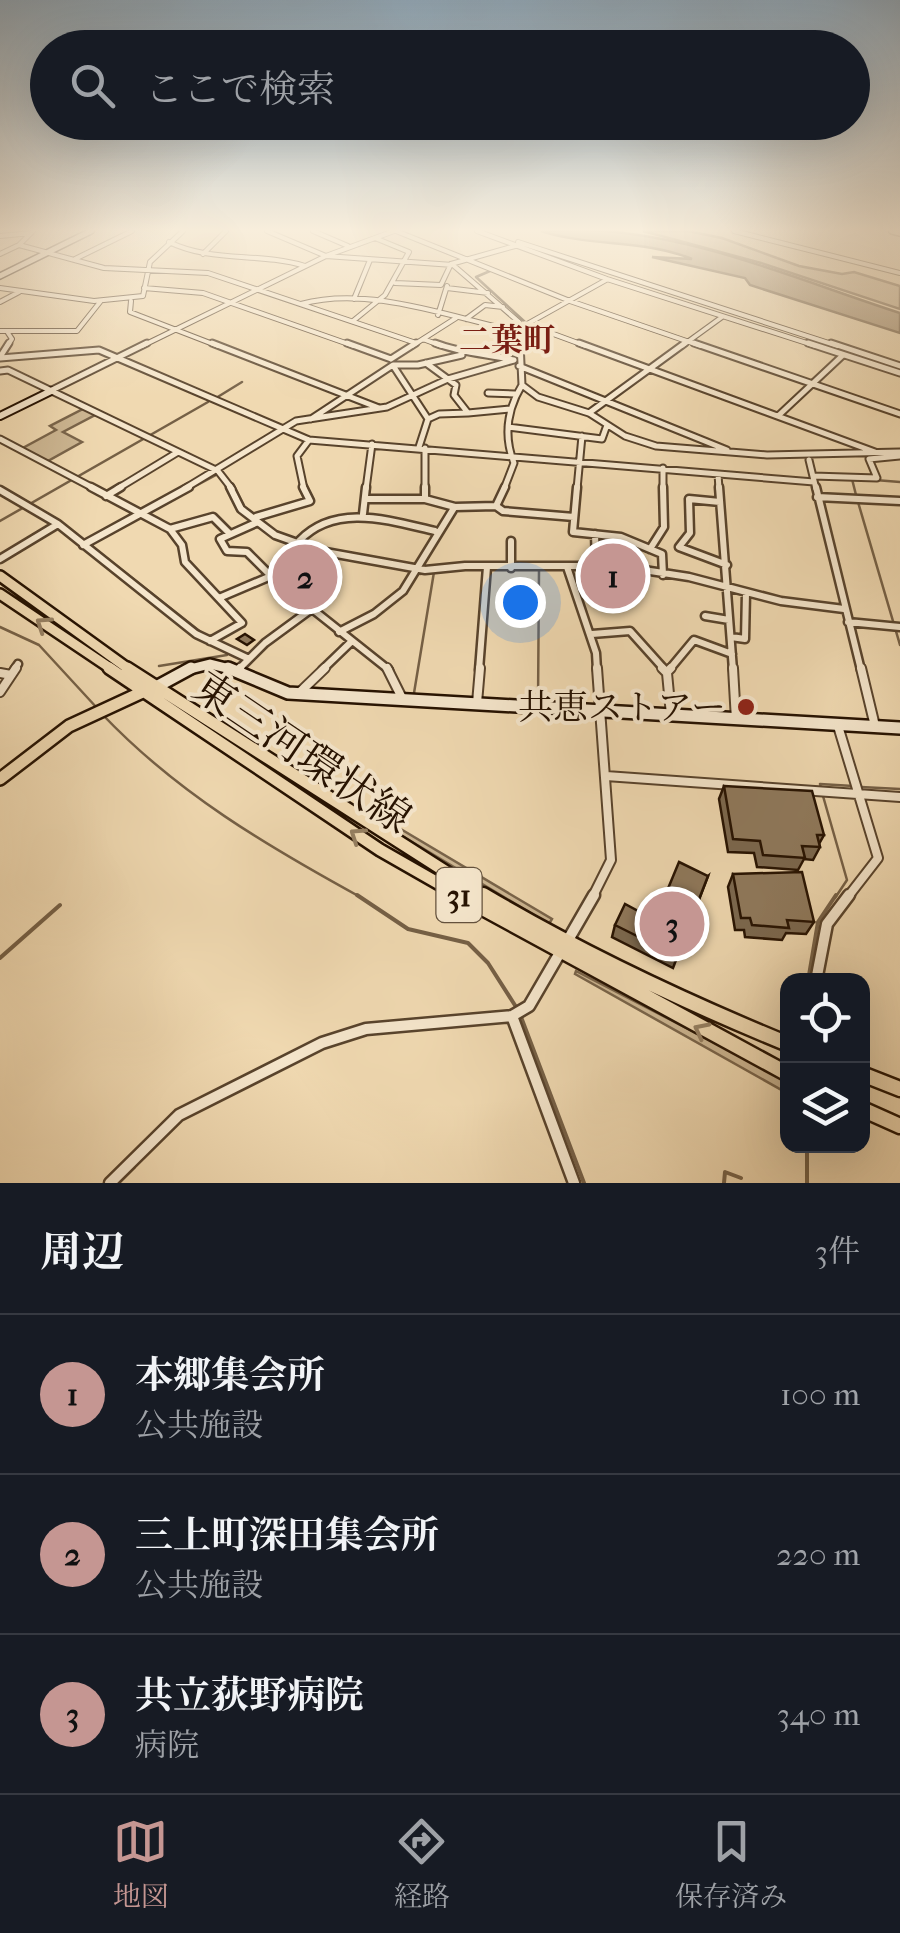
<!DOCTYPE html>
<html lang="ja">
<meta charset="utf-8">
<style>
:root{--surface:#171b24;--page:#242831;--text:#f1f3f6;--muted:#9ea1a6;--line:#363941;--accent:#c59692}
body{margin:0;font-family:"IM FELL French Canon","Noto Serif JP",serif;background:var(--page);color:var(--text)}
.controls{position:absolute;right:30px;bottom:30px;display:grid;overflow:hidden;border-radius:20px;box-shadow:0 10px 40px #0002}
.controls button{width:90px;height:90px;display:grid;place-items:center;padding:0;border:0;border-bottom:2px solid var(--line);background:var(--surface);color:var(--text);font:50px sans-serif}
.you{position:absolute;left:520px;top:602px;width:35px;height:35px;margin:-25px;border:8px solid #fff;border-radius:50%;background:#1a73e8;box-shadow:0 0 0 15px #1a73e833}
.badge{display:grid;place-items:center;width:65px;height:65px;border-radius:50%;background:var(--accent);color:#111;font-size:32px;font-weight:700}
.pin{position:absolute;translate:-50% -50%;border:5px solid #fff;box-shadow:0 2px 10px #0006}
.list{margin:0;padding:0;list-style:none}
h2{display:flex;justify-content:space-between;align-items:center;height:130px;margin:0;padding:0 40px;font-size:42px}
h2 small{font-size:32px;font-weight:400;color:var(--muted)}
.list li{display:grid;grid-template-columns:65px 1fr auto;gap:30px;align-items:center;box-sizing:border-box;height:160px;padding:0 40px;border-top:2px solid var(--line)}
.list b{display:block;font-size:38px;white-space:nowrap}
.list p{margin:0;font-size:32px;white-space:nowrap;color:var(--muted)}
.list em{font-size:32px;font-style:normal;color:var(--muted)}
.icon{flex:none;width:55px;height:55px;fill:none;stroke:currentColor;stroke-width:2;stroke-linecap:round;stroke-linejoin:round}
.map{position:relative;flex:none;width:900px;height:1183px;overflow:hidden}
.search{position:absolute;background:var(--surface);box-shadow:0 10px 40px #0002;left:30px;right:30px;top:30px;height:110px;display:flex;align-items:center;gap:25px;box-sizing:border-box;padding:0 35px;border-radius:55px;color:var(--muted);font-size:38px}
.sheet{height:610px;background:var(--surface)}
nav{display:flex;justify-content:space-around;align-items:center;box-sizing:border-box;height:140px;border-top:2px solid var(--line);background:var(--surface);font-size:28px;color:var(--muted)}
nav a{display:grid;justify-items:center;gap:5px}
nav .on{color:var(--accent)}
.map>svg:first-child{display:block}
</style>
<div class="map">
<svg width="900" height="1183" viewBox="0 0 900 1183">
<rect width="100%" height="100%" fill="#f0d9b1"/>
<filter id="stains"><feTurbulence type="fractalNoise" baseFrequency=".002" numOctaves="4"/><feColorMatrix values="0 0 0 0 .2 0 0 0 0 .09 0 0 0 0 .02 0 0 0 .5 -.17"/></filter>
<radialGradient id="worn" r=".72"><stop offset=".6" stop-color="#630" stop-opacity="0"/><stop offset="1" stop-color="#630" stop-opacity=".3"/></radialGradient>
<path fill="#cdb793" stroke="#79644a" stroke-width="2.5" d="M643 231H688L722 238 799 266 842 274 854 272 900 286V309L761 263Z
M85 408 97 414 63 432 82 442 46 462 21 449 56 430 50 426Z
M367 809 552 919 549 924 364 813Z
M576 971 787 1080V1093L575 974Z"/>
<path fill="#ab9575" stroke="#756046" stroke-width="2.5" d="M541 231C561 231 582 229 603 231 704 238 804 282 900 313V333L750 285 745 278 652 257 692 259C644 239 590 247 541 231Z"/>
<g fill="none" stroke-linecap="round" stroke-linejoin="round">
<path stroke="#756046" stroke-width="2.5" d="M490 271 476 277 525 322
M216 398 242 382
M852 479 856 495
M875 480 900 482
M190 489 216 475
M858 502 900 645
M0 521 208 402
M111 533 90 545 202 633
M0 627 39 645 97 708
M159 666 227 655
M414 693 434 572 420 574
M538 704 539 570
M102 714C177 793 267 846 362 898
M861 787 900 789
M821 788 820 784 853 786
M823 796 847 880 835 898"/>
<path stroke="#756046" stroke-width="4" d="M357 895 408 929 468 943 488 963 518 1010
M0 958 60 905
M808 981 818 922 836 895
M521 1017 584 1183
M807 1146V1183
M118 1183 134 1167
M724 1183 725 1172 741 1178"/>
<g stroke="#58432c" stroke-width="6">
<path id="street-far4" d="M267 231 326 256 453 265 519 322 520 346
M313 231 348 246
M396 231 570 301 701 346
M477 231 607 279 816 346
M734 231 900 273
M0 236 31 233
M169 242C212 263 259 252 305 266
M518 242 838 346
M19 245 104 268 208 273 416 343
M0 254 19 245 33 231
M203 254 226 231
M75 259 132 231
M395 283 441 285 451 264 515 246
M0 288 94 301 143 296 150 262 183 231
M144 288 203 293 354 346
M447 288 488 293
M354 299 370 260
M131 301 130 312 218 346
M0 302 19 292
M301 304C370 285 452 318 520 332
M438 315 447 286
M466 319 485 305 503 307
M353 321 385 295 409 252 375 238
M529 325 586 346
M520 328 606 280
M0 331H77L100 302
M423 339 442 346
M7 346 12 339 8 333
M142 346 326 256 394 231
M412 346 456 318
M682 346 722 317"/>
</g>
<g stroke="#58432c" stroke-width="9">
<path id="street-far3" d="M212 343 379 408
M347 343 391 359
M520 343 522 385 538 397 589 413 625 436 656 446 767 455 900 452
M579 343 875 452
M694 343 900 414
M808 343 900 373
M831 343 900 366
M0 357 9 343
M0 358 99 350 309 440 814 482
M391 359 416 343
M426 363 456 385 454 395 468 413 510 409
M519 366 727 450
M394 367 428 419 419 447
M0 371 8 370 218 471 232 489
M52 390 147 343
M488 393 515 394
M589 413 685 343
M778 416 842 356
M311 419 393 365H418L462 355
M428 419 439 414 468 413
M508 427 602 439 607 425
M0 439 95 489
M425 448V489
M809 460 816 489
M663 468V489
M718 474 719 489
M813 476 877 478 869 459 900 456
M117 489 178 452
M184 489 296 421 387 407 448 379 514 360C486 354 461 353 435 343
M304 489 297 456 309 440
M366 489 372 444
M504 489 514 463C503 435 507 410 522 385
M577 489 582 436"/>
</g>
<g stroke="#58432c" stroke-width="11">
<path id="street-far2" d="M91 487 170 529 182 545 185 562 242 623 210 641
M230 487 241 509 275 535 320 551 425 570 465 566H618L689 577 781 601 844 609
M425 487V499
M577 487 573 532 621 537 662 554 663 575
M719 487 733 670
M816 487 861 670
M0 490 58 524
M106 496 121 487
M817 497 900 501
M365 499H425L455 507 496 506 505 487
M720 502 689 499 690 533 679 547 727 565
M496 506 503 511 574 517
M363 514 366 487
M256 517 310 501 303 487
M258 522 220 539 227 551 247 552 269 574
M170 529 213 517 229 533
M595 534 596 564
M511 541V568
M83 545 189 487
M650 549 664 527 663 487
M0 559 58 524 196 634 249 659
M290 562 301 600 389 670
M567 567 596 653 597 670
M278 573C291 562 290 551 299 541 336 502 391 521 435 531
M219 598 278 573 297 596
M705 616 729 620
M848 622 900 627
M339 632 374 614 403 591 454 508
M592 634 630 631 665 670
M731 637 745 639 746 593
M14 670 18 664
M238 670 265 643 310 610
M322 670 352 641
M479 670 487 567
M669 670 694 640 732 654"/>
</g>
<g stroke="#58432c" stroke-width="12">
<path id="street-far1" d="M387 668 402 698
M662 668 667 673 671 715
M733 668 736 720
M861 668 875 726
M236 672 240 668
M667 672 671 668
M0 673 11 675
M0 692 16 668
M299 693 325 668
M477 703 480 668
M838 726 878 858 847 898
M606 776 900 797
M592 898 611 860 597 668"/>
</g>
<g stroke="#58432c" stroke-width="15">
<path id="street" d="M568 940 594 895
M816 981 827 924 849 895
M512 1016 574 1183
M110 1183 179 1115 322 1043 366 1029 512 1016 529 1006 561 951"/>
</g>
<g stroke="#251100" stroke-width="8">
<path id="secondary-far3" d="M0 276 91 231"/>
</g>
<g stroke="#251100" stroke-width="10">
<path id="secondary-far2" d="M0 416 51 391"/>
</g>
<g stroke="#251100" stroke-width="14">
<path id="secondary-far1" d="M186 670 210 664 234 670"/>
</g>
<g stroke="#251100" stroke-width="16">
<path id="secondary" d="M228 668 288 693 900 728
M156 687 191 668"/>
</g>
<g stroke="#251100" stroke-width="8">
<path id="primary-far3" d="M892 231 900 233"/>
</g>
<g stroke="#251100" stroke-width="14">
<path id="primary-far2" d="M0 576 130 670
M0 594 113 670"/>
</g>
<g stroke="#251100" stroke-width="16">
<path id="primary-far1" d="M109 668 380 850 464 898
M127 668 487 898
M0 779 69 726 149 689"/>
</g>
<g stroke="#251100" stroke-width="19">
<path id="primary" d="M459 895 788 1074
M483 895C581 953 683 1001 788 1044
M862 1074 900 1089
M862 1109 900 1126"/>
</g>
<use href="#street-far4" stroke="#f5e6cc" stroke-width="4"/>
<use href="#street-far3" stroke="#f5e6cc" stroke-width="5"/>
<use href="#street-far2" stroke="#f5e6cc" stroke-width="6"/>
<use href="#street-far1" stroke="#f5e6cc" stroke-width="8"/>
<use href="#street" stroke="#f5e6cc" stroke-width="10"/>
<use href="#secondary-far3" stroke="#f5e6cc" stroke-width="5"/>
<use href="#secondary-far2" stroke="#f5e6cc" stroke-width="6"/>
<use href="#secondary-far1" stroke="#f5e6cc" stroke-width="9"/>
<use href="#secondary" stroke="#f5e6cc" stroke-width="11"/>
<use href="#primary-far3" stroke="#f0d9b1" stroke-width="5"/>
<use href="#primary-far2" stroke="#f0d9b1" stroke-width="9"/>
<use href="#primary-far1" stroke="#f0d9b1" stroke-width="11"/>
<use href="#primary" stroke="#f0d9b1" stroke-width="14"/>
</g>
<path fill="#7b684f" stroke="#251100" stroke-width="2.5" d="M609 568 636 577 635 582 608 581Z
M724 786 824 835 819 844 820 847 813 860 804 859 798 870 757 867 754 853 728 852 719 799Z
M733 874 814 922 806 934 786 933 782 940 745 937 744 930H735L728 887Z
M708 876 673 968 612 937 615 925 655 920Z"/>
<path fill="#8f795c" stroke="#251100" stroke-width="2.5" d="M609 568 635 570 636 577 609 575Z
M245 634 254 640 247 645 237 639Z
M724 786 812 791 824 835H817L820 847 802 846 805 858 763 855 760 841 733 839Z
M679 862 708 876 677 956 615 925 625 904 655 920Z
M802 872 814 922 787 920 789 928 752 925 750 918H741L733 874Z"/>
<defs><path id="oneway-chevron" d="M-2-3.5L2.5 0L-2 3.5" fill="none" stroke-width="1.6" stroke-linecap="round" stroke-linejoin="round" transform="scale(2.5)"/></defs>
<g stroke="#957f61">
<use href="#oneway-chevron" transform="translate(43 624) rotate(-146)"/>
<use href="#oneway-chevron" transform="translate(357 835) rotate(-146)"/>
<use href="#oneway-chevron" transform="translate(701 1030) rotate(-153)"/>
</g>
<linearGradient id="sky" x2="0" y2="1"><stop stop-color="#8fa8ba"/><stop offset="0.58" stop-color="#f8eedc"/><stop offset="1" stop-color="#f8eedc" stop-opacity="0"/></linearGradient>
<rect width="900" height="396" fill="url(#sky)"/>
<circle fill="#8f2418" stroke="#f5e6cc" stroke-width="4" cx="746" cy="707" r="10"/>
<g text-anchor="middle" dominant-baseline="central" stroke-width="8" stroke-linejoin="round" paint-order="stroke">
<g font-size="32" font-weight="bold" fill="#7a1f14" stroke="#f5e6cc">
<text x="507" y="340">二葉町</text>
</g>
<rect fill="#f5e6cc" stroke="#63513d" stroke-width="2.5" x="436.5" y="868" width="45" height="54" rx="8"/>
<g font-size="32" font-weight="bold" fill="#251100">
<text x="459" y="895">31</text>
</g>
<g font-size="35" fill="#251100" stroke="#f5e6cc" text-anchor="end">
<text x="726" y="707">共恵ストアー</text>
</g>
<g font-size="42" fill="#251100" stroke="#f5e6cc">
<text transform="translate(302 753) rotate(34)">東三河環状線</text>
</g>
</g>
<rect width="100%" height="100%" filter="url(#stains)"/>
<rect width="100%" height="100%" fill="url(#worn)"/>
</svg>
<div class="controls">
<button><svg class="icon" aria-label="locate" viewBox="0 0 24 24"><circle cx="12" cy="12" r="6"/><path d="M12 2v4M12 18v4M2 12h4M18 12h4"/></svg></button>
<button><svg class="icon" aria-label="layers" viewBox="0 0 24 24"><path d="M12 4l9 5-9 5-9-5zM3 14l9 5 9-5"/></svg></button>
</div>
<div class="you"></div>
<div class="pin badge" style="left:613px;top:576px">1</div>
<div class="pin badge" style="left:305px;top:577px">2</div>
<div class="pin badge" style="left:672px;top:924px">3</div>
<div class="search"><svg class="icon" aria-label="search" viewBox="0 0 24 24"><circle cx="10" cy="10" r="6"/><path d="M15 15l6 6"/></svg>ここで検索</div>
</div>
<section class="sheet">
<h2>周辺<small>3件</small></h2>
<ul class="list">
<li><span class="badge">1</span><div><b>本郷集会所</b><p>公共施設</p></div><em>100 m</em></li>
<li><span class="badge">2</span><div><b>三上町深田集会所</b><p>公共施設</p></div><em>220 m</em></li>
<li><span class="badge">3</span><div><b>共立荻野病院</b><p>病院</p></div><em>340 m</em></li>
</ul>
</section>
<nav>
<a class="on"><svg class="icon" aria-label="map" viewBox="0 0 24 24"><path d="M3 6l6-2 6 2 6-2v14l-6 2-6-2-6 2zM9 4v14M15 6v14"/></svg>地図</a>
<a><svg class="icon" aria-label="directions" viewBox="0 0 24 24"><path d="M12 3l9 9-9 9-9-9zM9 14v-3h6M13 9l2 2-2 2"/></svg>経路</a>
<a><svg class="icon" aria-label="saved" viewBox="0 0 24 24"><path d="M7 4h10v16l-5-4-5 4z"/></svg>保存済み</a>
</nav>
